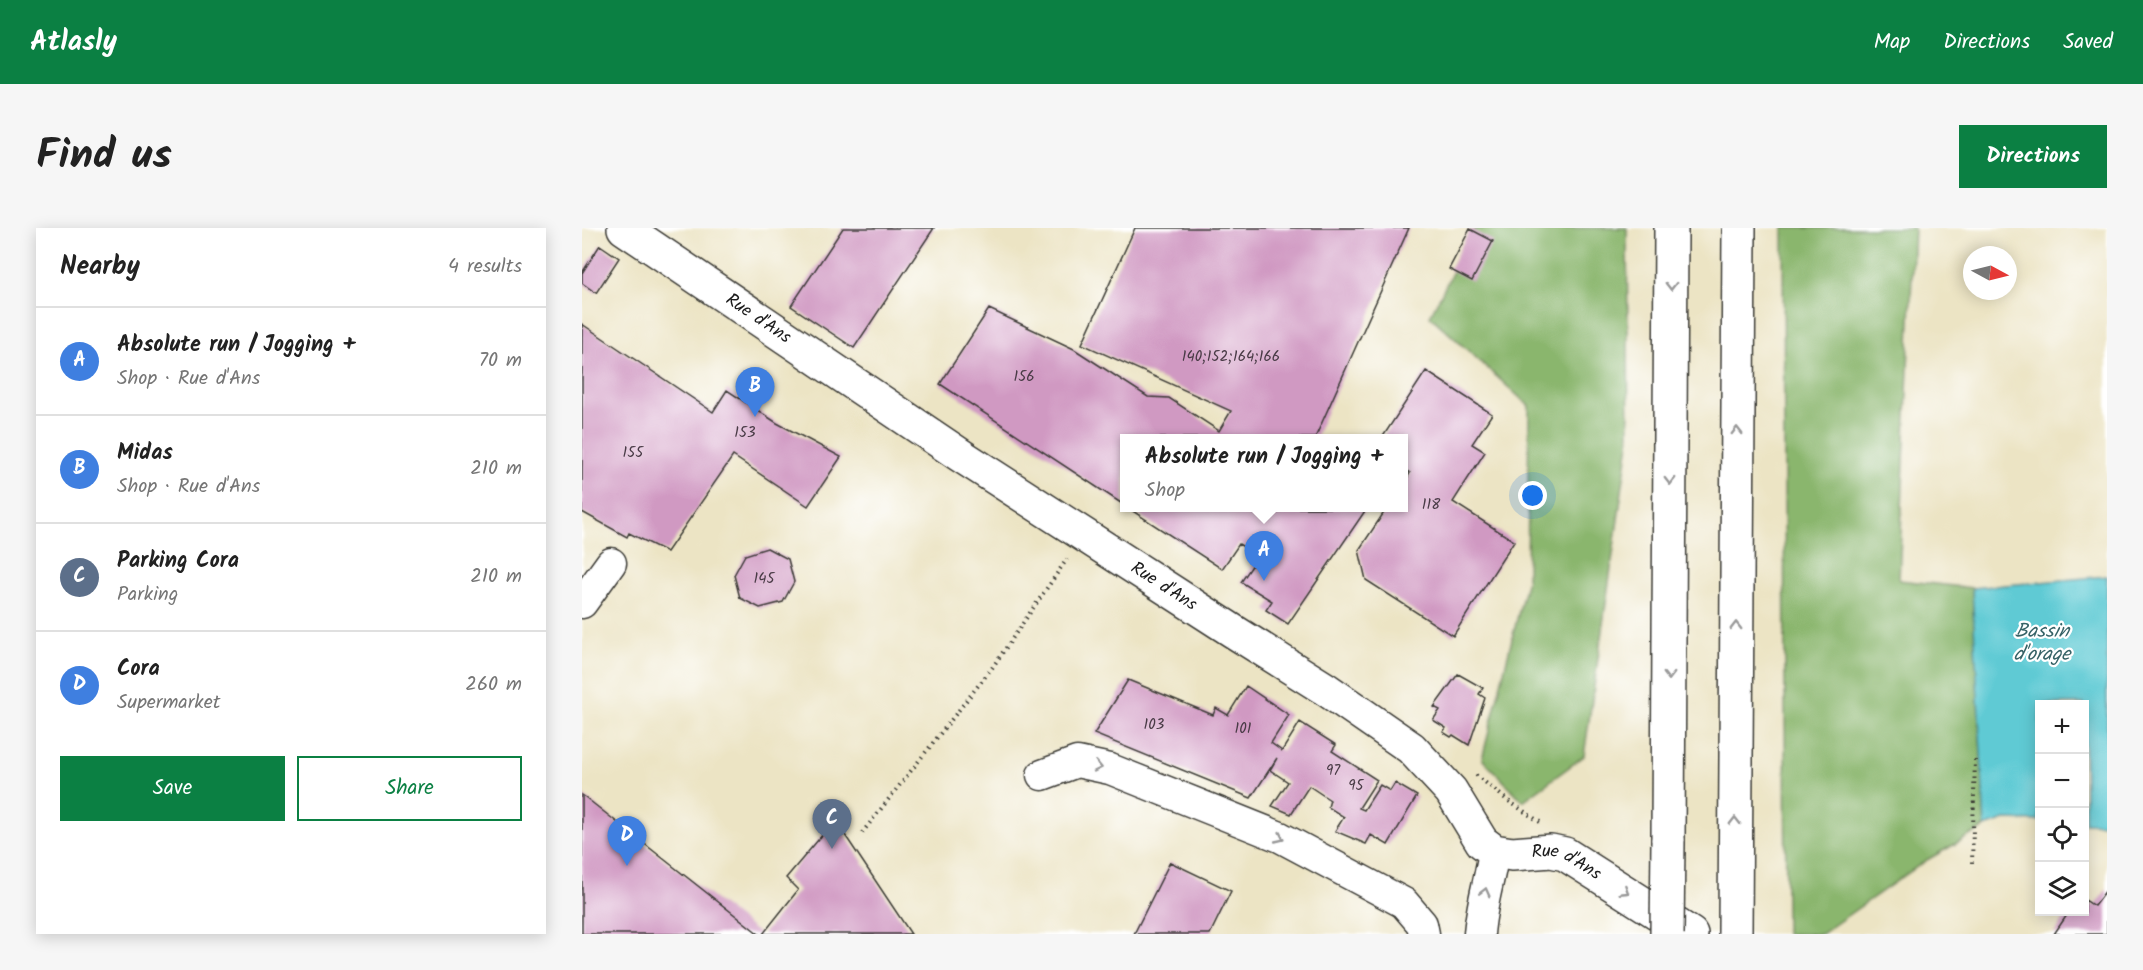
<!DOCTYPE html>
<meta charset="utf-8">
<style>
:root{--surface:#fff;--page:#f6f6f6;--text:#222;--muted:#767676;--line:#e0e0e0;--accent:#0b8043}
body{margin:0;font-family:Kalam,sans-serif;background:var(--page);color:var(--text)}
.controls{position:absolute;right:18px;bottom:18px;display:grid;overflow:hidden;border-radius:0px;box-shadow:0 3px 15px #0003}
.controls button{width:54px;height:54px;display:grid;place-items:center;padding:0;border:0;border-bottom:2px solid var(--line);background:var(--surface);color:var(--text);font:30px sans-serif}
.compass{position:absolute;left:1381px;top:18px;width:54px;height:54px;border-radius:50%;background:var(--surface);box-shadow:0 3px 15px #0003;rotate:97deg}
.you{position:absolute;left:951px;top:268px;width:21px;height:21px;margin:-15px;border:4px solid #fff;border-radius:50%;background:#1a73e8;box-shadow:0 0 0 9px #1a73e833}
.badge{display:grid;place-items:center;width:39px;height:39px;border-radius:50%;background:var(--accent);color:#fff;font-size:20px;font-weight:700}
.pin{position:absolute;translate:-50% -50px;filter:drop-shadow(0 2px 3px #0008)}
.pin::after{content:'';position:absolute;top:32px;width:21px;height:18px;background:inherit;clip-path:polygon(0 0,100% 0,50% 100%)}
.popup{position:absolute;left:538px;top:206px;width:288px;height:78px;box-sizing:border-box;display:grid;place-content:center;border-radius:0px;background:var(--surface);filter:drop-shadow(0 2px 4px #0005);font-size:20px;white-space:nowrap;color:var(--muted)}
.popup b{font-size:22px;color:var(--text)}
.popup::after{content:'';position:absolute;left:50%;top:100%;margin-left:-12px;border:12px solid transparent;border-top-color:var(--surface)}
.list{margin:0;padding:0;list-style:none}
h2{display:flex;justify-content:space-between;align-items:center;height:78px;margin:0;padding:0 24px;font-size:26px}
h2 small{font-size:20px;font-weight:400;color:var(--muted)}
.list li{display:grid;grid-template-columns:39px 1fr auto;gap:18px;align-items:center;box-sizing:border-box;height:108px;padding:0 24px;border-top:2px solid var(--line)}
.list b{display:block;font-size:22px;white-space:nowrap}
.list p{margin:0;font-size:20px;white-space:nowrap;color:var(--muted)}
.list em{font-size:20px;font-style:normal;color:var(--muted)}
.actions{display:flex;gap:12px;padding:18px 24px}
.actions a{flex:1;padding:14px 0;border:2px solid var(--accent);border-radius:0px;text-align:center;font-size:21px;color:var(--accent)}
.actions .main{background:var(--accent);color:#fff}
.icon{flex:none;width:33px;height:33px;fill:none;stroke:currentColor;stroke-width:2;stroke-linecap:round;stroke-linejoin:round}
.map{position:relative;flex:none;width:1525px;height:706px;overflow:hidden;border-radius:0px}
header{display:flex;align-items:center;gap:36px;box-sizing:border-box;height:84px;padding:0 30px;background:var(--accent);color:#fff}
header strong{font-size:28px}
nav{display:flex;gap:33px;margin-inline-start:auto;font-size:21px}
.intro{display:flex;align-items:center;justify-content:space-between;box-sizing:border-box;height:144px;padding:0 36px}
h1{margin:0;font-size:42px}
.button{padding:15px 27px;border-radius:0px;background:var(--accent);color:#fff;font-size:21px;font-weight:700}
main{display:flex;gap:36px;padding:0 36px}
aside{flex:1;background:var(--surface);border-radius:0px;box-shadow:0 3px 15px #0003}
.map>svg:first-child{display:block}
</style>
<header>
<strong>Atlasly</strong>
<nav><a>Map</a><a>Directions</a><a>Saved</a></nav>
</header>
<div class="intro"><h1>Find us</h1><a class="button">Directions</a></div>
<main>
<aside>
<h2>Nearby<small>4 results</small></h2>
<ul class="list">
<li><span class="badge" style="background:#3f7fe0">A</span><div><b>Absolute run / Jogging +</b><p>Shop · Rue d'Ans</p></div><em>70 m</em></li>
<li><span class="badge" style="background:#3f7fe0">B</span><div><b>Midas</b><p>Shop · Rue d'Ans</p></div><em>210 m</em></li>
<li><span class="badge" style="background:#5c6f8a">C</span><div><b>Parking Cora</b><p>Parking</p></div><em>210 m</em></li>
<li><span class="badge" style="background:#3f7fe0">D</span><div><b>Cora</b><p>Supermarket</p></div><em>260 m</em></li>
</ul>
<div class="actions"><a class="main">Save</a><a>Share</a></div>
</aside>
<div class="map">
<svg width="1525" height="706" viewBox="0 0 1525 706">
<rect width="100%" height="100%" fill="#fff"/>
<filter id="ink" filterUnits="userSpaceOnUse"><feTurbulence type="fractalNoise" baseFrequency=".0167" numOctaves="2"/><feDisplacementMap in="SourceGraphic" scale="12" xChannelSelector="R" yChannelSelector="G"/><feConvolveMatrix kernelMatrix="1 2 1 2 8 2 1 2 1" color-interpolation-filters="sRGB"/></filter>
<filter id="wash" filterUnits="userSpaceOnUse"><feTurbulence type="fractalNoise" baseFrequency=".008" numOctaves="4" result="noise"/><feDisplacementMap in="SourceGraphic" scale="24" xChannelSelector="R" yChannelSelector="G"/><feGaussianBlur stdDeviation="1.35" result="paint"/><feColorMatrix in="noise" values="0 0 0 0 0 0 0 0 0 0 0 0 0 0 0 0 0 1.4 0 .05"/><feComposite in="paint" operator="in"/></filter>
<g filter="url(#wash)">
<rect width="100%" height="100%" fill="#ece4c4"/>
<path fill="#8ab66d" stroke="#536944" stroke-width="1.5" d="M893 0H1045L1047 215 1002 528 941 573 900 531 945 351 947 178 848 88Z
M1201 0H1332L1317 352 1390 360 1403 599 1345 632 1239 706H1204Z"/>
<path fill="#5ecad4" stroke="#3d7378" stroke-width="1.5" d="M1525 348V596L1503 595 1502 476H1458L1457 593 1423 592 1403 599 1390 360Z"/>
<g id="blocks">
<path fill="#d099c2" d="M261 0H352L272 120 209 78Z
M553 0H827L733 210H543L542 277 358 156 407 81 492 121 566 169 587 170 637 203 649 183 500 116Z
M888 1 911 13 890 53 867 41Z
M18 17 37 30 14 65 0 55V45Z
M0 96 131 184 145 162 195 195 259 229 226 278 151 228 85 324 47 305 45 309 0 284Z
M844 143 910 186 890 216 903 224 871 274 932 313 871 408 784 352 777 322 805 280 822 279V255L828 245 822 241V210H800Z
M546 280H785L706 396 684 382 690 373 659 354 676 329 668 323 657 316 640 341Z
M185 320 206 331 212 354 201 374 178 380 158 370 152 347 163 327Z
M876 446 901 460 897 466 903 470 887 517 871 507 869 509 861 504 864 500 851 492 858 482 852 479Z
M546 452 631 487 634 480 646 487 664 458 707 487 689 515 700 523 718 494 754 517 750 523 795 552 777 580 782 582 798 557 808 563 813 555 835 568 806 617 789 607 784 616 753 603 762 589 746 579 748 572 727 558 709 586 690 578 706 554 688 542 695 530 669 570 512 506Z
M0 567 3 569 177 706H0Z
M253 592 329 706H181L216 662 204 650Z
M588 634 649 663 628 706H552Z
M1525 661V706H1472L1487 684H1503V672L1512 678Z"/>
</g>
</g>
<g filter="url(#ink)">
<use href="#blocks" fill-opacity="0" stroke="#3b3a35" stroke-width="1.5"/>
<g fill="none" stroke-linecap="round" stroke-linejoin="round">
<g stroke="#3b3a35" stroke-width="33">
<path id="minor" d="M0 375 29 335
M460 547 495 534 528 541 698 609 822 675 840 696 842 706
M897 706C899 677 908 651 912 623"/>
</g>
<g stroke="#3b3a35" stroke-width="36">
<g id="major">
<path id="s1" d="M42 0 378 227 651 403 745 462 829 520 869 563 900 614 912 623 930 626 969 623 983 626 1109 706"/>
</g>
</g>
<g stroke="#3b3a35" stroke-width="36">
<path id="highway" d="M1086 613 1089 0
M1153 706 1157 0"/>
</g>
<path stroke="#3b3a35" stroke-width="4" stroke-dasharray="1.5 4.5" stroke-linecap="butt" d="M894 547 925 572 958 594
M280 605 410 440 485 331
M1390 635 1393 532"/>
<use href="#minor" stroke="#fff" stroke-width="30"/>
<use href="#major" stroke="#fff" stroke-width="33"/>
<use href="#highway" stroke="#fff" stroke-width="33"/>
<g stroke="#3b3a35" stroke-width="36" stroke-linecap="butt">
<path id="highway-bridge" d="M1085 706 1086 613"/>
</g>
<use href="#highway-bridge" stroke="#fff" stroke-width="33"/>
</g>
<defs><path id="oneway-chevron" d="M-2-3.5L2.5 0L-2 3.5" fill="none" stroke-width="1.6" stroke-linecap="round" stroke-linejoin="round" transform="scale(1.5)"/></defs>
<g stroke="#999">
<use href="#oneway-chevron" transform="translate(1089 58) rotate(90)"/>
<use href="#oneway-chevron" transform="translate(1155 203) rotate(-90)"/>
<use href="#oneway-chevron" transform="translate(1088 253) rotate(90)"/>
<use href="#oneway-chevron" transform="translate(1154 398) rotate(-90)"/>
<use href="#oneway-chevron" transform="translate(1087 448) rotate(90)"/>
<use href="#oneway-chevron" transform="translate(516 539) rotate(12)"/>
<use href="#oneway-chevron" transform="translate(1153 593) rotate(-90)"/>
<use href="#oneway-chevron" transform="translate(698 610) rotate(25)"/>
<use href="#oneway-chevron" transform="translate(1043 663) rotate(33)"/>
<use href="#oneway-chevron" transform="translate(903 664) rotate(-76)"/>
</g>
</g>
<g text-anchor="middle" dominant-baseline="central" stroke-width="4.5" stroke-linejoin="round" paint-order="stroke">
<g font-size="15" fill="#493b46">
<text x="649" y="129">140;152;164;166</text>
<text x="442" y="149">156</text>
<text x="163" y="205">153</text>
<text x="51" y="225">155</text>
<text x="849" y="277">118</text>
<text x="182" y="351">145</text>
<text x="572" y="497">103</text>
<text x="661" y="501">101</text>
<text x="751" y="543">97</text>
<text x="774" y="558">95</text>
</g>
<g font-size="18" fill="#1c1c1c" stroke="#fff">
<text stroke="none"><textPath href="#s1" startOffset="162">Rue d'Ans</textPath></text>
<text stroke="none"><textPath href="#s1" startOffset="648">Rue d'Ans</textPath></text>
<text stroke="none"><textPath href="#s1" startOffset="1152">Rue d'Ans</textPath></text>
</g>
<g font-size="20" font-style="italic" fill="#366266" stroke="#fff">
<text x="1460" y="404">Bassin<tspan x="1460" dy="23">d'orage</tspan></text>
</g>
</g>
</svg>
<div class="controls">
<button>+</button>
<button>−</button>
<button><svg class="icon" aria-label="locate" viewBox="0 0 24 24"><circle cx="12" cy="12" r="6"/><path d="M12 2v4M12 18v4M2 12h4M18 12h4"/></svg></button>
<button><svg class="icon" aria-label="layers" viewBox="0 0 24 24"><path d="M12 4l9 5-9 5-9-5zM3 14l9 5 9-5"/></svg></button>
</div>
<svg class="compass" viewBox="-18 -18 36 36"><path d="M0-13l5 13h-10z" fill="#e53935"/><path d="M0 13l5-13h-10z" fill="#767676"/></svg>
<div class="you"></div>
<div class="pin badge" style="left:682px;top:353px;background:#3f7fe0">A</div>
<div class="popup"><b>Absolute run / Jogging +</b>Shop</div>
<div class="pin badge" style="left:173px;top:189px;background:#3f7fe0">B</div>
<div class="pin badge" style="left:250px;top:621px;background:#5c6f8a">C</div>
<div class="pin badge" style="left:45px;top:638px;background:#3f7fe0">D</div>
</div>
</main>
